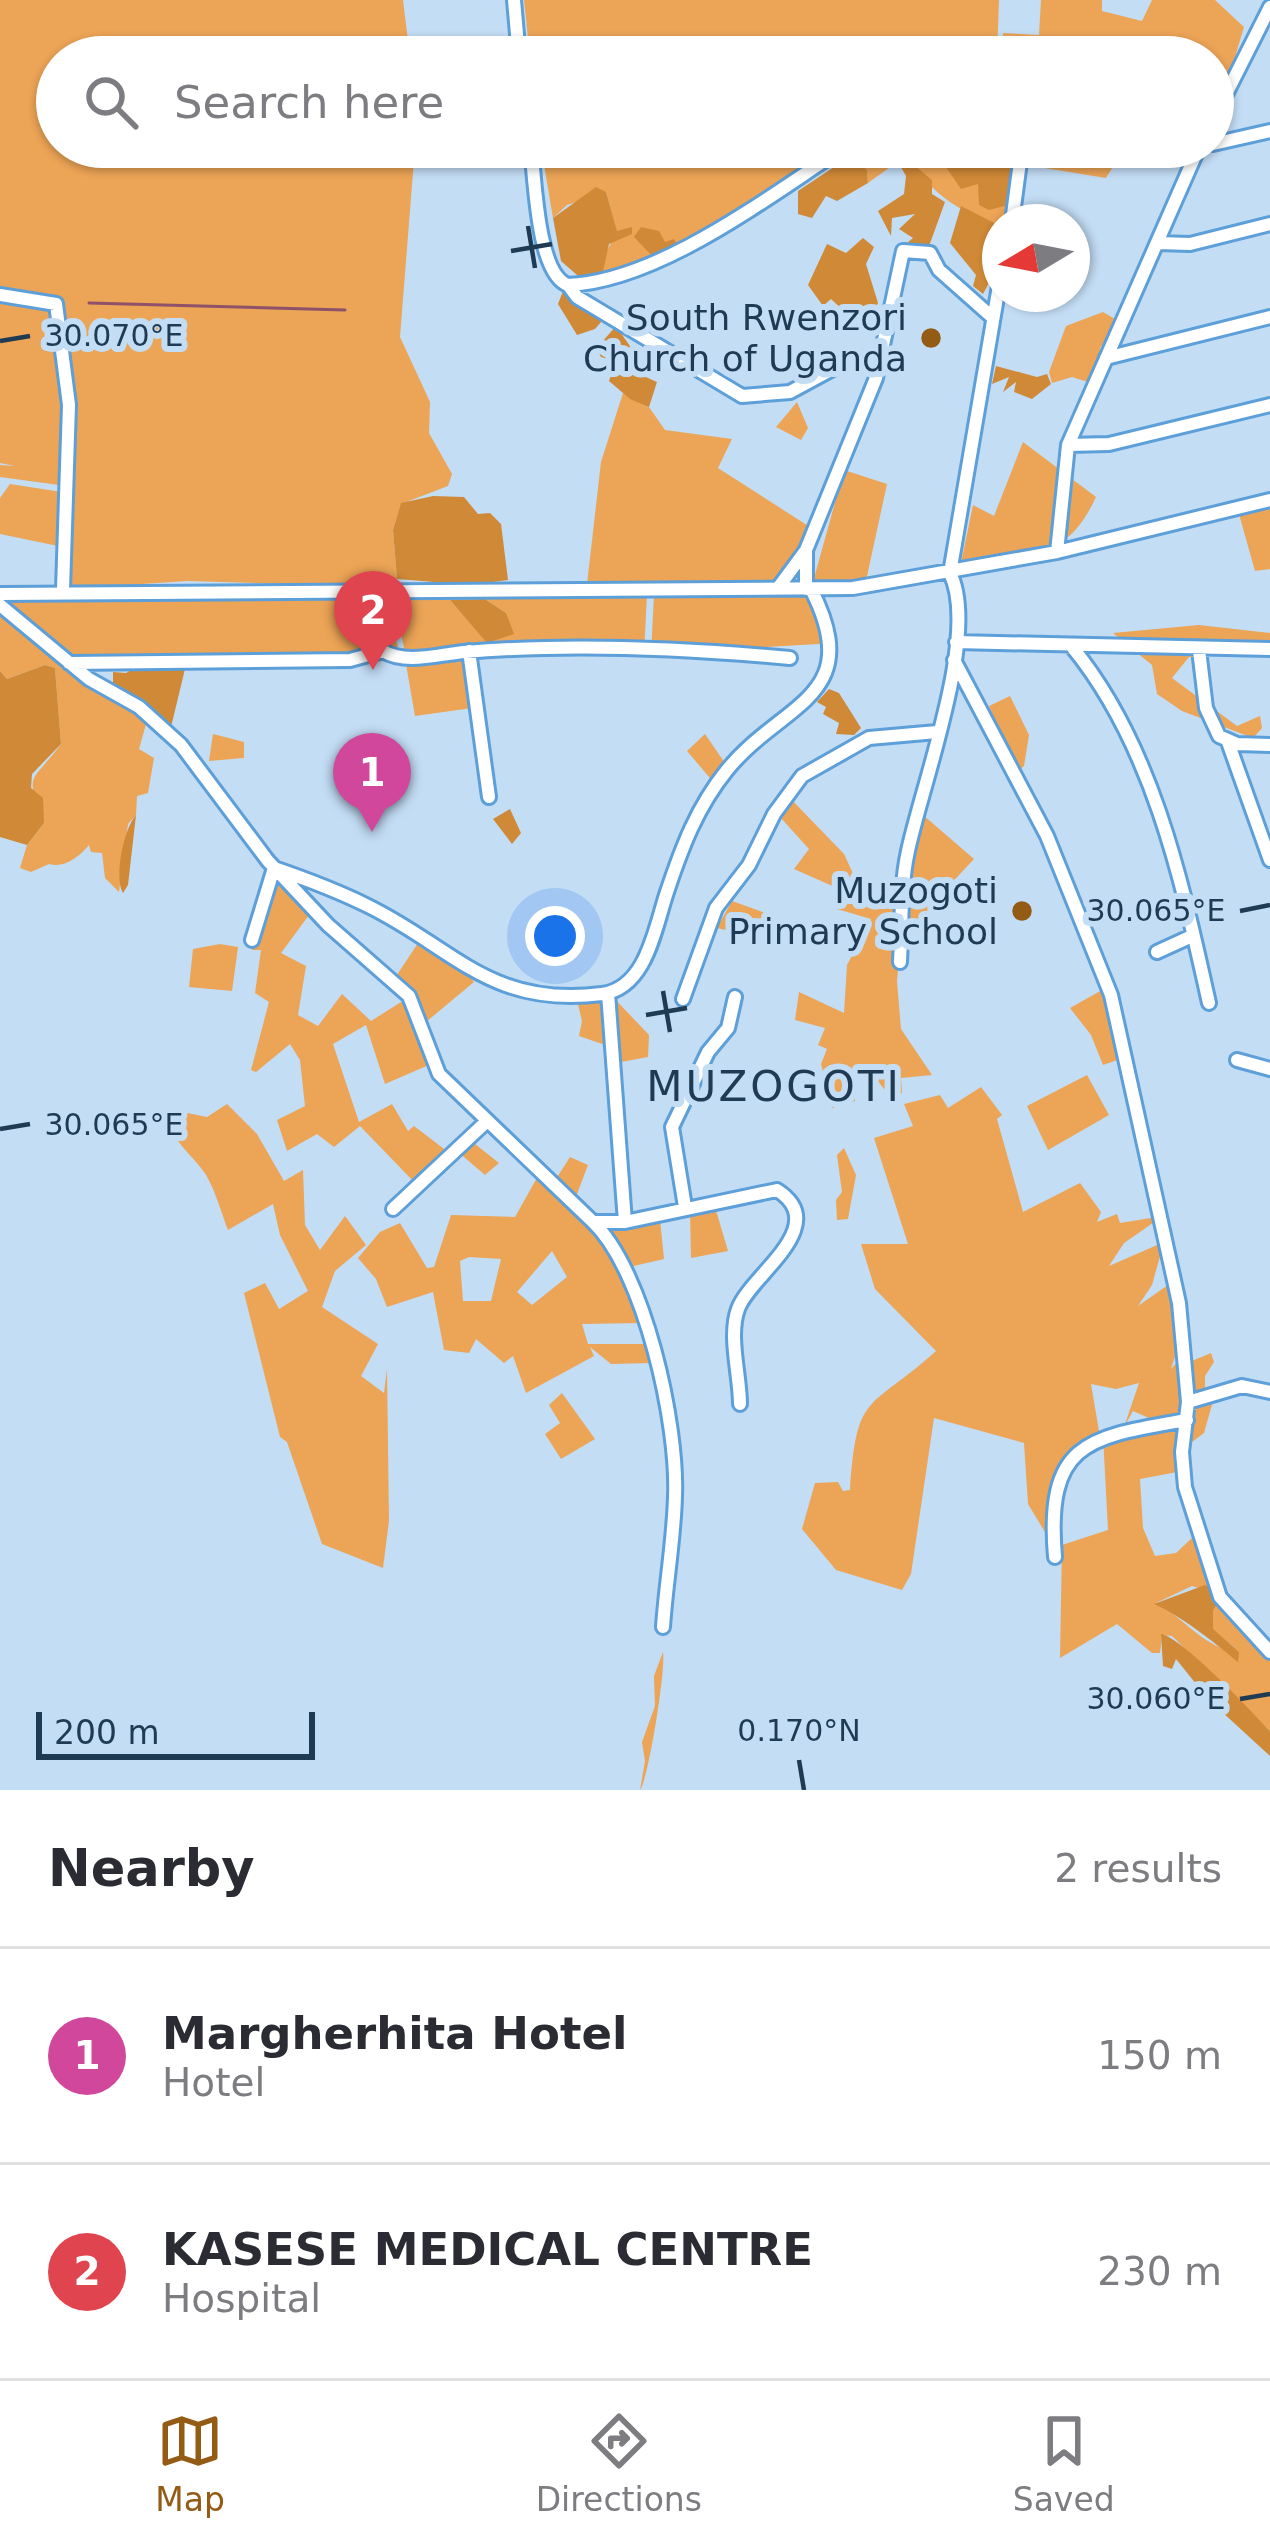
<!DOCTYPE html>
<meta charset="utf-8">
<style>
:root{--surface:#fff;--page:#f7f7f7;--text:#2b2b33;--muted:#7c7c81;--line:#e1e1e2;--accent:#935b14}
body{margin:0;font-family:"DejaVu Sans",sans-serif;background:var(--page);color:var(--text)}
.compass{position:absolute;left:982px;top:204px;width:108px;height:108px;border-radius:50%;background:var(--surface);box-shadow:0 3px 9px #0004;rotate:260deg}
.scale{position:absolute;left:36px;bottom:30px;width:279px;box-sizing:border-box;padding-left:12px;border:6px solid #1f3b53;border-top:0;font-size:33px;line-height:42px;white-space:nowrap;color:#1f3b53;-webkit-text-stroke:9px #c3ddf5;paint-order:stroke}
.you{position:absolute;left:555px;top:936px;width:42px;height:42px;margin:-30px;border:9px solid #fff;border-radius:50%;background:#1a73e8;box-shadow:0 0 0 18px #1a73e833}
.badge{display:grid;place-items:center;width:78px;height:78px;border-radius:50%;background:var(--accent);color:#fff;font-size:39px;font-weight:700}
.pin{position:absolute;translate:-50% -99px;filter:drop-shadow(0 3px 6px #0008)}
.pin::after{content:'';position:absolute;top:63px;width:42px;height:36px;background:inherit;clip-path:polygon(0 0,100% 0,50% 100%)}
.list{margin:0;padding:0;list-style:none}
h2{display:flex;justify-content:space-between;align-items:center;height:156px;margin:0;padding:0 48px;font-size:51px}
h2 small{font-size:39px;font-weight:400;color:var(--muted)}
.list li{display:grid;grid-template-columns:78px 1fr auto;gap:36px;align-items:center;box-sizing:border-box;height:216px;padding:0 48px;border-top:3px solid var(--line)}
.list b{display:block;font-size:45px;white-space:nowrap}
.list p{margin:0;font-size:39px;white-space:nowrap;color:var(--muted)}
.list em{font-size:39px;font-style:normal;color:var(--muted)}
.icon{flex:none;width:66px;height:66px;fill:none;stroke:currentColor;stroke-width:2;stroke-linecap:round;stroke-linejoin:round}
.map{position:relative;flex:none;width:1270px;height:1790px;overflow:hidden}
.search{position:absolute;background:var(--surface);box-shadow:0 3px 9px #0004;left:36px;right:36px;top:36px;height:132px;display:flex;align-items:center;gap:30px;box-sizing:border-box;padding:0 42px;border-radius:66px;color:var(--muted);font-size:45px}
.sheet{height:588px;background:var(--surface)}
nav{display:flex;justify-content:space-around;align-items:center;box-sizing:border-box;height:168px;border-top:3px solid var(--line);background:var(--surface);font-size:33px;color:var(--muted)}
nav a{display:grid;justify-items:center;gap:6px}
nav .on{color:var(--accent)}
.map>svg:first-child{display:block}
</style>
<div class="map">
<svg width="1270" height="1790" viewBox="0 0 1270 1790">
<rect width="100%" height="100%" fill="#c3ddf5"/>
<path fill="#eca456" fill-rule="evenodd" d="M0 0H403L410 57H57V147H415L400 337 430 402 429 433 452 474 448 486 401 504 393 530 397 579 387 575 353 586 187 581 69 589 73 468 58 299 0 288Z
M524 0H999L997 57H530Z
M1041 0H1102V11L1142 21 1152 0H1215L1244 27 1227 84 1213 94V57H1176L1183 42 1173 57H1003V33L1039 35Z
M541 147H842L668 253 602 276V260L617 232 606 192 567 205 553 218Z
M859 147H913L937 154 961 188 979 183 1012 204 1006 222 998 226C946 204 940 197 904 157L868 183 867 170 853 159Z
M1028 147H1125L1106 178 1020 164Z
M0 301 50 309 65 450 59 485 0 477V465L15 466 0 463Z
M1103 312 1120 322 1100 348 1103 360 1088 382 1072 377 1052 383 1049 372 1066 326Z
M623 393 649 407 665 430 732 439 718 468 816 531 771 587 587 584 601 462Z
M797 402 808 428 801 440 776 427Z
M1023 442 1096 497C1065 564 1028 553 961 563L973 505 994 516Z
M844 470 887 484 866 581 813 582Z
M10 484 62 492 63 547 0 534V498Z
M1270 507V569L1255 571 1239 514Z
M811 592 833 625 835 643 651 654 654 595Z
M386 594 450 600 488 643 506 613 485 599 647 594 644 654 468 658 472 708 415 716 406 664 394 665 404 648 399 624 379 599Z
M366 595 387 620 398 646 392 656 69 661 53 640 0 600Z
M0 610 148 717 139 749 154 758 148 793 137 796 136 815 128 824 119 892 105 878 102 853 91 852 89 845C80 856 64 869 49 864L31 872 20 868 27 845 44 823C24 770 31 785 61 744L55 668 45 665 7 679 0 671Z
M1199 625 1270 633V652L1189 657 1172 678 1237 726 1260 716 1262 728 1253 738 1182 711 1157 694 1152 665 1113 633Z
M1010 696 1029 735 1024 766 1017 772 989 706Z
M213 734 244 742V758L209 761Z
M705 734 729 769 715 784 687 751Z
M788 796 844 854 862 893 905 897 897 981 901 1029 932 1075 901 1078 902 1093 889 1095 865 1065 852 1070 855 1101 832 1108 821 1064 827 1049 818 1045 825 1028 795 1020 799 992 844 1013 847 965 871 919 837 909V888L794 869 809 849 780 817Z
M923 815 974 859 932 904 923 930 909 921V875Z
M276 872 312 911 281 953 306 966 298 1015 318 1026 342 994 371 1021 409 997 431 1064 385 1084 366 1025 333 1044 359 1122 392 1104 408 1131 414 1126 448 1152 416 1184 360 1126 334 1147 317 1134 287 1151 277 1120 305 1106 300 1060 290 1044 256 1072 251 1070 269 1002 255 993 261 950H252Z
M732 901 771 915 759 938 717 928Z
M420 940 448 949 474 982 426 1022 411 986 395 978Z
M220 944 238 947 232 991 189 987 193 949Z
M1102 990 1115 1012 1123 1058 1103 1065 1091 1035 1070 1008Z
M611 995 649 1035 648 1057 621 1062Z
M576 996H606L614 1048 579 1036 582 1021Z
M1087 1075 1109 1115 1048 1150 1027 1106Z
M981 1087 1002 1115 997 1119 1023 1212 1080 1183 1101 1212 1097 1222 1117 1214 1120 1223 1163 1216 1124 1243 1109 1266 1164 1242 1152 1285 1138 1306 1168 1285V1239L1184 1329 1171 1369 1187 1351 1181 1457 1177 1472 1140 1479 1143 1528 1155 1556 1176 1553 1192 1538 1218 1594 1192 1586 1156 1603C1185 1618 1204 1649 1239 1652L1213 1630V1611L1220 1600 1270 1658V1731L1172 1636 1162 1635 1160 1653H1152L1117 1624 1060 1658 1062 1545 1108 1530 1103 1436 1107 1435 1106 1449 1113 1434 1158 1422 1133 1411 1124 1427 1139 1383 1116 1389 1091 1384 1100 1437 1077 1444 1065 1472 1054 1547 1028 1504 1024 1443 934 1418 911 1574 902 1590 836 1570 802 1529 815 1483 838 1482 843 1491 850 1490C857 1390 868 1412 936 1351L875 1289 861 1244H908L874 1138 913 1126 904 1104 940 1095 948 1108Z
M227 1104 257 1134 284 1181 303 1170 305 1225 320 1250 345 1216 366 1245 335 1271 322 1307 378 1344 361 1376 384 1393 387 1369 389 1521 383 1568 322 1544 287 1442 280 1437 244 1293 265 1283 279 1309 308 1291 280 1235 273 1204 228 1230C221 1212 216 1192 206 1175 191 1152 167 1140 168 1109L207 1117Z
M470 1140 499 1163 485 1175 457 1151Z
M844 1148 856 1175 848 1219 837 1220 836 1200 842 1192 837 1155Z
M570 1157 588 1165 574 1202 554 1182Z
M538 1176 604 1235 640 1315 642 1323 582 1324 588 1344H647L652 1363 611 1364 590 1347 594 1356 526 1393 513 1356 504 1363 476 1339 469 1353 444 1350 433 1292 387 1307 376 1279 358 1258 380 1232 400 1223 427 1268 434 1267 451 1215 515 1217ZM552 1251 567 1277 532 1305 517 1292ZM469 1257 501 1259 491 1301H463L460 1261Z
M715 1207 728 1251 691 1258 690 1211Z
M660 1219 664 1259 625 1268 598 1225Z
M1211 1353 1214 1362 1205 1376V1392L1213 1401 1204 1433 1188 1445 1196 1412 1192 1361Z
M562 1393 595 1439 561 1459 545 1434 560 1423 549 1405Z
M663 1652C666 1670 648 1781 640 1790L645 1761 642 1742 655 1706 654 1676Z"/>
<path fill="#d08937" d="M913 147H1020L1012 204 989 210 979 205 978 184 961 189 937 154Z
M852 155 867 170 868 183 837 201 826 196 812 218 798 214V191Z
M903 156 932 180V194L945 202 928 249 902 247 913 238 899 229 915 214 892 218 891 236 878 211 904 194 906 176 897 160Z
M596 187 606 192 617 231 632 227V234L609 244 602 276 577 275 561 261 553 218Z
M961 206 1000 226V239L987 249 996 253 998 266 983 294 973 286 976 275 950 243Z
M641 227 659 231 665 242 674 239 679 247 654 258 634 237Z
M863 238 874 247 866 264 878 303 873 312 862 306 847 314 831 299 823 306 808 285 827 244 846 253Z
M565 286 608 314 595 329 577 335 558 304Z
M616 326 634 352 639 374 657 382 649 407 630 399 609 381 616 361 601 357 593 342H602Z
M996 366 1037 377 1047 374 1051 384 1032 399 1014 392 1016 382 1003 392 1009 377 992 384Z
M433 496 464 497 478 514 490 513 501 524 508 580 471 585 397 579 393 530 401 503Z
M485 599 506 613 514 634 487 643 450 600Z
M45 665 55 668 61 744 32 774 31 788 43 798 44 823 27 845 0 837V671L7 679Z
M140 665 185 669 171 727 113 684V672L126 673Z
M829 689 839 693 861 728 854 735 836 734 839 723 823 714 826 707 817 702Z
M510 809 521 833 512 844 493 819Z
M136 815 128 885 123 893C114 879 123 830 136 815Z
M1205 1585 1222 1596 1213 1611V1629L1239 1652 1238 1662C1214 1642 1181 1616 1154 1604Z
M1161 1634C1183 1638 1251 1711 1270 1731V1756L1209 1700 1176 1659 1172 1669 1163 1666Z"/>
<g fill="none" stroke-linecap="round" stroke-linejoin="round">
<path stroke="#8e5169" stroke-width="3" d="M89 303 345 310"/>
<g stroke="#5d9fd8" stroke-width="18">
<path id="minor" d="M514 0 519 57
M1213 120 1270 7
M1213 144 1270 131
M531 147C535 179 537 274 568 285 660 281 769 196 845 147
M1012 222 1022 147
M1158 243 1190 244 1270 224
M568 285 577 297 742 396 790 392 838 366 879 353
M0 295 56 304 69 405 63 589
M1106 358 1270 317
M1068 445 1109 444 1270 405
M806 551V589
M1057 552 1068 445 1199 147
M778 588 806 550 876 378 903 251 930 253 939 270 992 317
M0 594 853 588 1057 552 1270 500
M0 605 89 679 139 707 181 745 268 861 328 925 409 996 439 1074 593 1222H625L777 1190C833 1226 750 1275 738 1309 728 1336 740 1375 740 1404
M956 642 1270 649
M1073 648C1153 746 1182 882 1209 1003
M1199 650 1206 708 1219 736 1237 744 1270 745
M469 651 489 797
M954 660 1047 836 1111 995 1179 1303 1188 1402 1182 1452 1185 1487 1220 1597 1270 1652
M69 663 350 660 383 651C406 665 439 654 465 652 573 643 682 648 790 658
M1228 742 1270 860
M252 940 274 868C306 879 338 891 368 906 454 948 490 1008 602 994 647 988 655 927 667 892 682 847 697 807 727 770 782 702 867 698 811 589
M1157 952 1192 936
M900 962C902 925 900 887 908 851 922 784 980 633 950 573L1000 280
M608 993 625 1222
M683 999 716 908 749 865 774 814 802 776 869 738 937 732
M1237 1060 1270 1069
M685 1207 672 1127 708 1052 728 1028 735 997
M393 1209 486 1122
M593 1222C645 1272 678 1425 675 1496 674 1539 666 1583 663 1627
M1188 1402 1242 1386 1270 1392
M1055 1557C1045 1440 1090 1437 1187 1420"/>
</g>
<use href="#minor" stroke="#fff" stroke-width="12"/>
</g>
<path fill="none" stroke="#1f3b53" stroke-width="4.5" d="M528 226 535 268M511 251 552 244M0 341 30 336M1240 911 1270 905M663 991 670 1032M646 1015 687 1008M0 1129 30 1124M1240 1699 1270 1694M799 1760 804 1790"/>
<g fill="#935b14" stroke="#c3ddf5" stroke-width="4.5">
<circle cx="931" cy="338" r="12"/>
<circle cx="1022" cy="911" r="12"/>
</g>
<g text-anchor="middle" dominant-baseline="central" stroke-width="12" stroke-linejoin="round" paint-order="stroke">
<g font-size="36" fill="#1f3b53" stroke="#c3ddf5" text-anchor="end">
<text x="907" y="317">South Rwenzori<tspan x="907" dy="41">Church of Uganda</tspan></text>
<text x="998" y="890">Muzogoti<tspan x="998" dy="41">Primary School</tspan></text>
</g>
<g font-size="42" letter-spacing="3" fill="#1f3b53" stroke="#c3ddf5">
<text x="774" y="1086">MUZOGOTI</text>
</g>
</g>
<g font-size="30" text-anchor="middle" fill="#1f3b53" stroke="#c3ddf5" stroke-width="12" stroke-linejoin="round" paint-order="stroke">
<text x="114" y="346">30.070°E</text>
<text x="1156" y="921">30.065°E</text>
<text x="114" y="1135">30.065°E</text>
<text x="1156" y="1709">30.060°E</text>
<text x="799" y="1741">0.170°N</text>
</g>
</svg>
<svg class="compass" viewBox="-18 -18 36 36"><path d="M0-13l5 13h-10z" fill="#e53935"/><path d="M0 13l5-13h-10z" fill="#7c7c81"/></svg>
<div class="scale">200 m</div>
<div class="you"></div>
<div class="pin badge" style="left:372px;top:832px;background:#d1479c">1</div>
<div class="pin badge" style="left:373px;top:670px;background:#e0444e">2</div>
<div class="search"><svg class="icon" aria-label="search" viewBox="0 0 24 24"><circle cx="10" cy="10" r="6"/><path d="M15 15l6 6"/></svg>Search here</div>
</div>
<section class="sheet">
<h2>Nearby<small>2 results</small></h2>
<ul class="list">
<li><span class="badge" style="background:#d1479c">1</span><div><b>Margherhita Hotel</b><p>Hotel</p></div><em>150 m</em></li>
<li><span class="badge" style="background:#e0444e">2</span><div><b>KASESE MEDICAL CENTRE</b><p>Hospital</p></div><em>230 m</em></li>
</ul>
</section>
<nav>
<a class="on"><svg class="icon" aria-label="map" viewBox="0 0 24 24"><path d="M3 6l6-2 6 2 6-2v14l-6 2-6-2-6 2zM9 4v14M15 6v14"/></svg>Map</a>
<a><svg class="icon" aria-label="directions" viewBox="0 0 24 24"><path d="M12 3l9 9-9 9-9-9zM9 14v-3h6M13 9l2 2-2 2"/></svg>Directions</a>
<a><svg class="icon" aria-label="saved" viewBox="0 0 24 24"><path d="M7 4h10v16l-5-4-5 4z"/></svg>Saved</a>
</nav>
